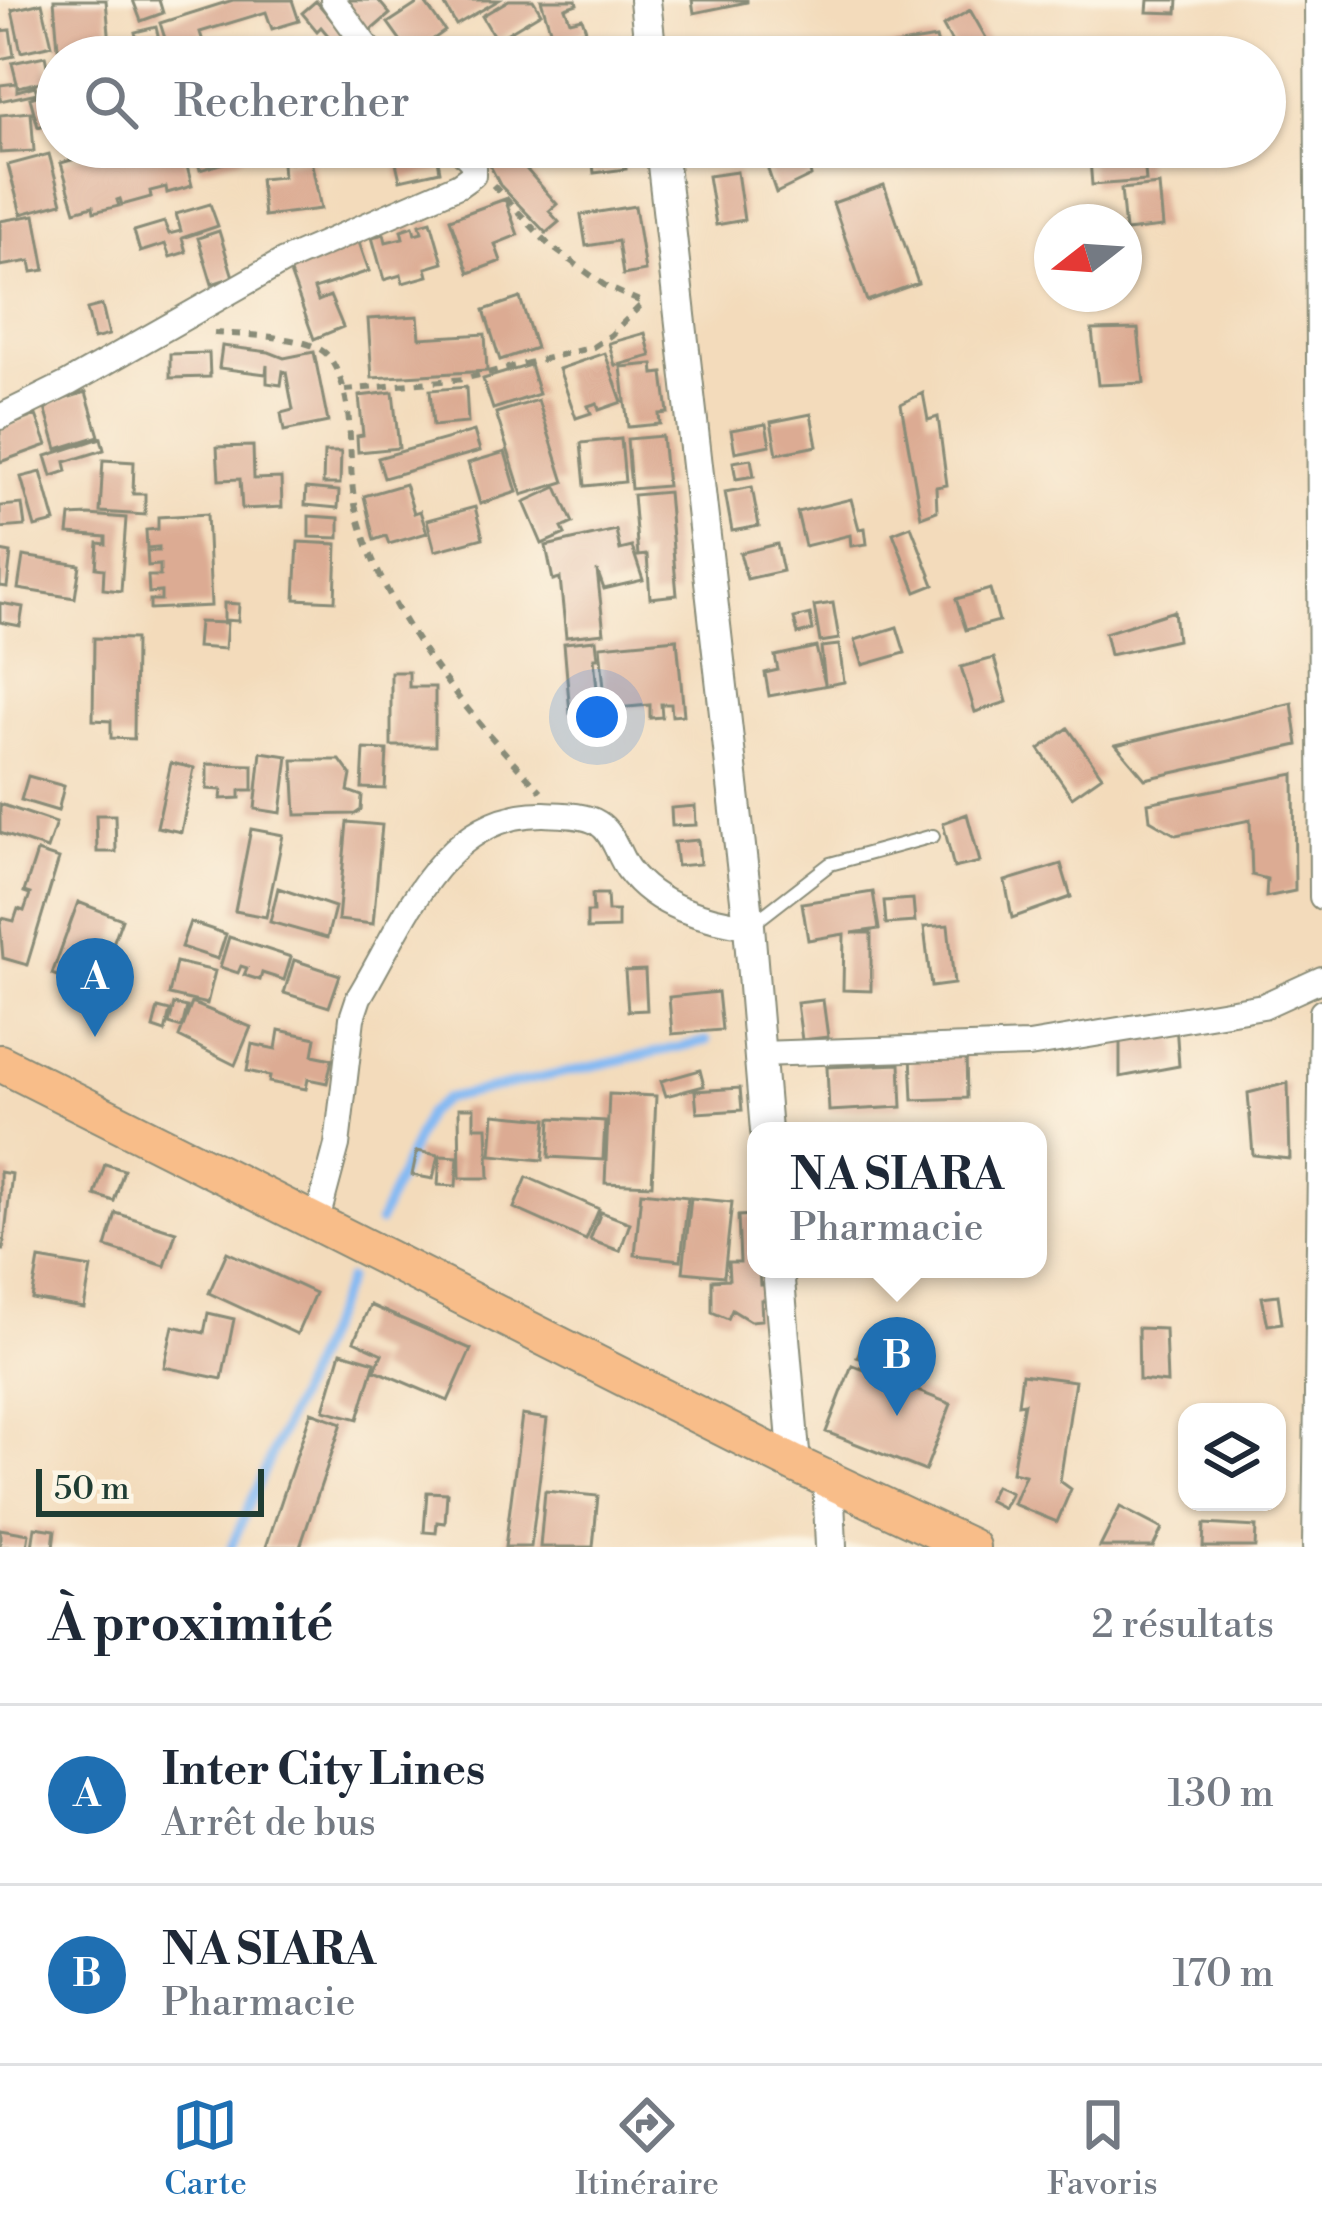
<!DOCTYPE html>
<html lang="fr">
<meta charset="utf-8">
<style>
:root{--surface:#fff;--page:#f2f2f3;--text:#1f2937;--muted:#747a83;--line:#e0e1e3;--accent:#1f6fb2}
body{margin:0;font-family:"Libre Bodoni",serif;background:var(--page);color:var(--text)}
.controls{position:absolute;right:36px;bottom:36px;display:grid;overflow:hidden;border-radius:24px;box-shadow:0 3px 9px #0004}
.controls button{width:108px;height:108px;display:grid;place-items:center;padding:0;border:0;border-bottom:3px solid var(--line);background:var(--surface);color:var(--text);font:60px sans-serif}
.compass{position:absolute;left:1034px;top:204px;width:108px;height:108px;border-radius:50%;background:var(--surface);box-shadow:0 3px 9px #0004;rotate:253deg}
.scale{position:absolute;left:36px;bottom:30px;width:228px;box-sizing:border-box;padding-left:12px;border:6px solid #1f3d34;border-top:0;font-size:33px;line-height:42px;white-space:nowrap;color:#1f3d34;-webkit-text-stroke:9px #fcf5e5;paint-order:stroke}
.you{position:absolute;left:597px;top:717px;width:42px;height:42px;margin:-30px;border:9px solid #fff;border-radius:50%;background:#1a73e8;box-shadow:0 0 0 18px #1a73e833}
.badge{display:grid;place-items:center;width:78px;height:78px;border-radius:50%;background:var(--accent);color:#fff;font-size:39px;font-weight:700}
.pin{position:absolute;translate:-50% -99px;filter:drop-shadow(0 3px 6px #0008)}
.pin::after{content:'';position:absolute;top:63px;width:42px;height:36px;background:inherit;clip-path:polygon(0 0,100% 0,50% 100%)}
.popup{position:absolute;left:747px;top:1122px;width:300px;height:156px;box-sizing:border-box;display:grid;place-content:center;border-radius:24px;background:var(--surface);filter:drop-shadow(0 3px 9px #0005);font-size:39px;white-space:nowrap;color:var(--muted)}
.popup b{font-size:45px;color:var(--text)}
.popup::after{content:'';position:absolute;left:50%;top:100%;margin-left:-24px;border:24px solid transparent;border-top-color:var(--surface)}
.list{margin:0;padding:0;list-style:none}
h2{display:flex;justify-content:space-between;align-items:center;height:156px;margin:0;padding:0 48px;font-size:51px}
h2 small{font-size:39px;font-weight:400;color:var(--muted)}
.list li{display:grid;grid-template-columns:78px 1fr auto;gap:36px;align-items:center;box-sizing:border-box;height:180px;padding:0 48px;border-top:3px solid var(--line)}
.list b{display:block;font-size:45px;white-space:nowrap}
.list p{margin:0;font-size:39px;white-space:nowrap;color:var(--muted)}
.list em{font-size:39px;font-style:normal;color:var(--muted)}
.icon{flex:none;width:66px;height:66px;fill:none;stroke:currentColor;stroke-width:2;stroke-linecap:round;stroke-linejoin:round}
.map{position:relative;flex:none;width:1322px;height:1547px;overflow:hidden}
.search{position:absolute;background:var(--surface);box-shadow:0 3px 9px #0004;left:36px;right:36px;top:36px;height:132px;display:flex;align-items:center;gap:30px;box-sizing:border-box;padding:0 42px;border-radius:66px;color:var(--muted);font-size:45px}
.sheet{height:516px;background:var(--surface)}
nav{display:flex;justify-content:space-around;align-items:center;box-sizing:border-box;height:168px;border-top:3px solid var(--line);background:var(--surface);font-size:33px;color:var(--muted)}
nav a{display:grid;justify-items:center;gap:6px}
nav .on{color:var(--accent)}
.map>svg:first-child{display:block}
</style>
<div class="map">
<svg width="1322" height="1547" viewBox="0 0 1322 1547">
<rect width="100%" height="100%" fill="#fcf5e5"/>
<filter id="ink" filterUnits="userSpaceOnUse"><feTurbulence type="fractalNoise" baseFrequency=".00833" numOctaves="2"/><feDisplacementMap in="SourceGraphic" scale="24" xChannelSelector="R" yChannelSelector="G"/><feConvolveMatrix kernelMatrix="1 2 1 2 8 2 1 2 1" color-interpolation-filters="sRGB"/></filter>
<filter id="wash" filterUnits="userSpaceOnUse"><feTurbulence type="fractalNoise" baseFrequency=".004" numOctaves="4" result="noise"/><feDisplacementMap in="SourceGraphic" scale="48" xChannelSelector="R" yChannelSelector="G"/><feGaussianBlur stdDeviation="2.7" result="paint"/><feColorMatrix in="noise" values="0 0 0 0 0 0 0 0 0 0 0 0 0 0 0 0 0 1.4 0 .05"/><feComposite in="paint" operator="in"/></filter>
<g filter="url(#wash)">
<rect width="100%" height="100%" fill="#f3dbbb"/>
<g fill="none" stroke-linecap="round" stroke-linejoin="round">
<path stroke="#85baf3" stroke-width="9" d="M379 1222 427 1113 445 1099 707 1041
M231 1547 348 1279"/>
</g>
<g id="blocks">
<path fill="#dcab93" d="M54 0H106L110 44 58 48Z
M133 0H159L163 13 141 21Z
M233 0H292L299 21 272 29 266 12 200 32 207 55 171 57 160 23Z
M343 0H378L390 14 369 32Z
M423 0 445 31 411 55 388 23Z
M442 0H499L456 25Z
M509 0H533L541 13 496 40 482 16Z
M541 0H576L577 4 565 8 570 21 582 18 586 30 553 39Z
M692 0H747V2L694 13Z
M1148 0H1178L1177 13 1147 12Z
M316 1 351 43 341 51 321 27 317 31 302 13Z
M42 3 52 45 21 52 12 10Z
M970 10 997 57H960L943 26Z
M156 27 163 57H141L135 32Z
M10 30 14 56 0 59V31Z
M936 38 941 57H865V50Z
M45 56 50 80 18 87 12 63Z
M17 83V91L35 86 37 93 0 101V85Z
M57 90V141H56L50 123 38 127 30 98Z
M31 112 34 151 0 153V115Z
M90 147H182L192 186 167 193 166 187 150 191 151 197 122 205 120 199 117 200 119 206 94 212 93 206 75 211 61 163 92 154Z
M203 147H241L244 157 200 170 195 152Z
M487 147H524L534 166 527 170 557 204 549 211 559 222 546 233 500 185 482 150Z
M591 147H623L626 169 594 173Z
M1089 147H1143L1146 181 1092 185Z
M436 149 440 171 400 180 395 158Z
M806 150 811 176 776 193 765 161Z
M49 154 62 203 21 214 8 165Z
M311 160 321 209 264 216 260 179 283 177 282 163Z
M737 172 744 220 716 225 708 176Z
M884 185 918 283 867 301 833 203Z
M1159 185 1163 227 1125 231 1121 189Z
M505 199 518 235 495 244 501 261 469 273 450 219Z
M210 204 218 226 182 238 186 252 170 257 165 244 140 252 134 231 164 222 169 234 181 231 176 214Z
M635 206 645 271 623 275 618 241 586 246 581 215Z
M35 215 45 270 32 272 30 261 0 266V221Z
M431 221 443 263 426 268 428 276 403 283 401 275 384 280 372 237 384 234 386 242 403 238 401 230 413 226 415 234 422 232 420 224Z
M219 231 233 277 212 284 198 238Z
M359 242 369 271 314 289 318 301 330 296 343 327 314 339 287 265Z
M520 298 536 348 500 360 484 310Z
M102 305 109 335 94 339 87 309Z
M418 316 420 338 485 334 487 371 372 378 368 319Z
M1138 329 1144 383 1098 385 1092 330Z
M645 333 651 356 615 366 609 343Z
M222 346 269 352 284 358 314 352 328 422 284 431 281 413 293 410 286 372 283 371 281 385 267 383V365L266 374 219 368Z
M209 353 210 377 170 378V354Z
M605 353 622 402 599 410 597 403 588 406 591 413 576 418 559 369Z
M653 364 654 374 663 373 668 413 659 414 660 424 628 427 621 367Z
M530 365 539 394 493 409 483 379Z
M466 387 468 423 433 426 430 390Z
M86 392 99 436 57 449 44 405Z
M393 392 399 448 358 452 357 436 363 435 359 396Z
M923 393 928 420 938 417 947 485 936 487 937 511 921 517 901 404Z
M538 400 564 482 522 495 496 413Z
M811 414 817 446 777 454 771 422Z
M36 415 47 445 0 462V429Z
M766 424 770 445 735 452 731 430Z
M474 431 480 451 384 478 378 458Z
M662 436 667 486 631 489 627 439Z
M101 438 104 450 65 462 67 471 52 476 46 456Z
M621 439 625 482 585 486 581 443Z
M253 446 254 479 281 478 282 507 242 509 240 479 219 480 217 447Z
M324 452H341L340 484H323Z
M505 452 517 492 480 504 468 463Z
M751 459 754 476 736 479 733 462Z
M103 460 134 462 133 494H145V515L100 512Z
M41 472 55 522 35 527 21 477Z
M405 484 414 513 420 511 427 533 389 544 386 536 374 540 364 496Z
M557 487 573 523 562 528 565 534 542 544 524 502Z
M752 487 759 526 732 531 725 492Z
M306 488 339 491 338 508 305 505Z
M668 492 677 595 650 598 647 555 638 556 633 495Z
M851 499 859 529 865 528 867 544 851 546 850 535 805 546 797 512Z
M22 504 25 526 0 528V506Z
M475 507 483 538 435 551 427 520Z
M207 514 211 606 150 609V600H161V592L149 593 148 576H160V565L148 566 147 551H159V547L147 548 146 530 158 529V517Z
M89 515 126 518 121 591 103 589 104 569 96 568 98 543 106 544V537L68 534 70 516Z
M309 516 339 518V538L309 537Z
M911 526 934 585 916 592 893 533Z
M616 530 620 550 632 547 643 580 604 589 597 570 604 633 566 637 560 578 553 580 546 546Z
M298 542 337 544 335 601 295 599Z
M777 544 783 571 747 579 740 553Z
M0 551 11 553 7 587 0 586Z
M23 556 80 565 75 598 18 589Z
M990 589 999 621 966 630 956 599Z
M0 603 23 607 20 626 0 622Z
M224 603 239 604 238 621 224 620Z
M833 603 839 639 820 642 814 606Z
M1174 611 1177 640 1110 655 1105 633Z
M810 614 813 630 798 634 794 618Z
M199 622 227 623 225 649 197 647Z
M897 627 905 653 863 665 855 640Z
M94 638 135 639 134 739 111 738V721L93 720Z
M677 639 684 715 672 716 671 704H661L662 717 650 718V705L606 709 600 646Z
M596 640 598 658H594L599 710 570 713 564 643Z
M839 645 844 682 769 696 765 673 778 670 775 656 816 647 825 684 821 647Z
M994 658 1007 702 975 712 961 667Z
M391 672H409V687H435V746H391Z
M1292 703 1298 745 1145 779 1116 745Z
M1068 728 1102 776 1072 797 1039 749Z
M364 749 387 750 385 789 362 788Z
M261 752 288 756 281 813 255 809Z
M293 760H340L351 775 348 791 362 796 361 810 355 814 296 815Z
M171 763 194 768 181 832 157 827Z
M207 764 253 765V790H240V798L221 799 222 790 207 789Z
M1294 774 1295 891 1266 897 1267 879 1252 875 1250 820 1176 835 1150 820 1148 803Z
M28 776 64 786 58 811 21 800Z
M0 804 56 823 47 849 0 833Z
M695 806 696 825 672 826 671 808Z
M967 814 980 862 954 868 943 823Z
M96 815H115L116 852H97Z
M347 822 382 825 373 924 338 920Z
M251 829 283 835 266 917 235 911Z
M698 840 700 864 677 866 674 842Z
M37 852 59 859 27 965 3 958 0 925 2 918 14 921 18 909 24 911 30 894 24 892Z
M1061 864 1071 897 1012 918 1005 881Z
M278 888 335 907 327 938 270 922Z
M873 892 879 929 852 933H871V991L843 990 844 934 808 940 802 903Z
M592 894H607L608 911H618V928L587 929V912H593Z
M913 899 915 922 886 924 884 901Z
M78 902 122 919 108 957 118 961 105 994 52 974Z
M190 922 226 934 218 959 181 947Z
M948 925 954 984 931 987 924 927Z
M229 937 291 957 284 980 262 973 260 980 244 975 247 968 241 966 238 973 220 967Z
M294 960 340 975 329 1007 284 993Z
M176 962 215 971 207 1004 169 995Z
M645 970 647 1010 628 1011 625 971Z
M718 992 722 1030 672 1034 669 997Z
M823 1000 828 1037 802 1040 797 1003Z
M192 1003 251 1027 235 1065 179 1037Z
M174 1004 187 1007 182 1028 169 1024Z
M158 1008 170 1011 165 1032 153 1028Z
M1176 1024 1179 1066 1120 1077V1036Z
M279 1030 316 1038 313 1055 332 1059 327 1083 308 1079 306 1089 269 1082 270 1076 247 1071 252 1044 276 1049Z
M966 1053 967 1098 913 1100 911 1055Z
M900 1064 902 1107 829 1111 827 1067Z
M700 1070 704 1086 666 1096 661 1081Z
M1288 1083 1290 1159 1253 1155 1248 1093Z
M740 1088 742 1110 697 1113 695 1091Z
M609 1094 656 1096 652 1185 605 1183Z
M459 1108H474V1127H487L489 1178H460Z
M494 1114 547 1119 543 1160 491 1155Z
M551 1118 605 1121 603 1160 549 1157Z
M417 1151 438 1155 433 1179 412 1175Z
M440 1156 458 1157 456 1186 438 1185Z
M105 1164 124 1170 114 1201 95 1195Z
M0 1172 12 1174 3 1250H0Z
M527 1177 599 1209 586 1240 514 1208Z
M641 1192 688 1197 681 1260 635 1255Z
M691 1198 732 1202 724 1276 683 1272Z
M601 1212 630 1223 620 1251 590 1240Z
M116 1213 176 1232 165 1266 106 1247Z
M756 1215V1269H759L760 1285H775V1300H761L762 1320 750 1321 732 1310 728 1319 712 1312V1280L729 1279 728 1262H740L738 1216Z
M227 1252 315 1293 297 1334 209 1293Z
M39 1259 91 1268 84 1308 32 1299Z
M1278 1295 1282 1323 1268 1325 1262 1297Z
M370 1305 471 1349 448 1401 375 1370 382 1354 354 1341Z
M208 1313 234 1319 222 1379 164 1367 173 1326 204 1333Z
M1138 1328 1165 1329 1167 1383 1139 1380Z
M867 1332 907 1347 898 1372 857 1357Z
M341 1352 375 1362 358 1419 324 1410Z
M852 1365 951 1404 925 1471 826 1432Z
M1022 1374 1075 1381 1060 1481 1071 1489 1057 1522 1013 1504 1025 1475 1012 1472 1024 1403 1018 1404Z
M311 1412 342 1423 300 1547H266Z
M522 1415 547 1419 531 1547H505Z
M995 1486 1011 1493 1003 1508 988 1500Z
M545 1491 598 1496 593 1547H540Z
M427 1492 447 1493 445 1523 437 1522 436 1533 424 1532Z
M1120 1507 1162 1529 1153 1547H1100Z
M1204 1524 1256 1527 1255 1547H1203Z
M35 1527 55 1530 53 1547H32Z
M0 1529 29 1534 27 1547H0Z"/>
</g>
</g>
<g filter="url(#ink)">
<use href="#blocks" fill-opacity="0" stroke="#898c78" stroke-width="3"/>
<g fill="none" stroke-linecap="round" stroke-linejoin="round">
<g stroke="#898c78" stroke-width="16">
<path id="service" d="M750 926 830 864 933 836"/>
</g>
<g stroke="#898c78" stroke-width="28">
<path id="minor" d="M333 0 374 57
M1317 0 1322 897
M0 417 69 383 284 261 459 185 473 175V163L458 147
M759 1054 1029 1045 1263 1006 1322 979
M317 1220 337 1145 352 1018 359 997C404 923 441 813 544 814 560 815 584 814 598 823 613 832 618 855 628 869 656 907 706 920 749 926
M1315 1547 1322 1012"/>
</g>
<g stroke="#898c78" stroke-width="34">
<path id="tertiary" d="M645 0 651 57
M661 147 749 926 766 1131
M778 1269 795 1464
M828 1476 831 1547"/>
</g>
<g stroke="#898c78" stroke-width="40">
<path id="primary" d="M0 1063 795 1464 971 1547"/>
</g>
<path stroke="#898c78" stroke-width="6" stroke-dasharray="9 9" stroke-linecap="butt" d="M493 185 549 245 607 287 646 304
M214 333C241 335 314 335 329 357 359 400 345 459 356 509 379 609 470 718 541 791
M345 390 463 379 593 347 611 335 642 304"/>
<use href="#service" stroke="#fff" stroke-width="12"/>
<use href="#minor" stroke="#fff" stroke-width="24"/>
<use href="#tertiary" stroke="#fff" stroke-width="30"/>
<use href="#primary" stroke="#f8bd89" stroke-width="36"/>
</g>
</g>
</svg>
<div class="controls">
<button><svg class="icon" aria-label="layers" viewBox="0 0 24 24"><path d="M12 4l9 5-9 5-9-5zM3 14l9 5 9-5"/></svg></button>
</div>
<svg class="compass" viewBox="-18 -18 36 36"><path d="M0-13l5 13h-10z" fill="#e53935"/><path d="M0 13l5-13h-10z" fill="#747a83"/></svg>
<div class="scale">50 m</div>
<div class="you"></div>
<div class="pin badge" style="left:95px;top:1037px">A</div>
<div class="pin badge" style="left:897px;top:1416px">B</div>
<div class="popup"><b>NA SIARA</b>Pharmacie</div>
<div class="search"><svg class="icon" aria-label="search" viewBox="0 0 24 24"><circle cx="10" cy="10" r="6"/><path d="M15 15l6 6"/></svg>Rechercher</div>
</div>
<section class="sheet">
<h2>À proximité<small>2 résultats</small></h2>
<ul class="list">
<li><span class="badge">A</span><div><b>Inter City Lines</b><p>Arrêt de bus</p></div><em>130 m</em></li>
<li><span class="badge">B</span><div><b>NA SIARA</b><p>Pharmacie</p></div><em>170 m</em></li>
</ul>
</section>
<nav>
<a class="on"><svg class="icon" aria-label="map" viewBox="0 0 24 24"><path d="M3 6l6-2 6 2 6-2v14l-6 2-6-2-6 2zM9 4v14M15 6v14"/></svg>Carte</a>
<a><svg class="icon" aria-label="directions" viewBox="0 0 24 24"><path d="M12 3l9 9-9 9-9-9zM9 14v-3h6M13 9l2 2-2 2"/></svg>Itinéraire</a>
<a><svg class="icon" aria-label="saved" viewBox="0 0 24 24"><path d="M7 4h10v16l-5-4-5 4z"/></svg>Favoris</a>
</nav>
